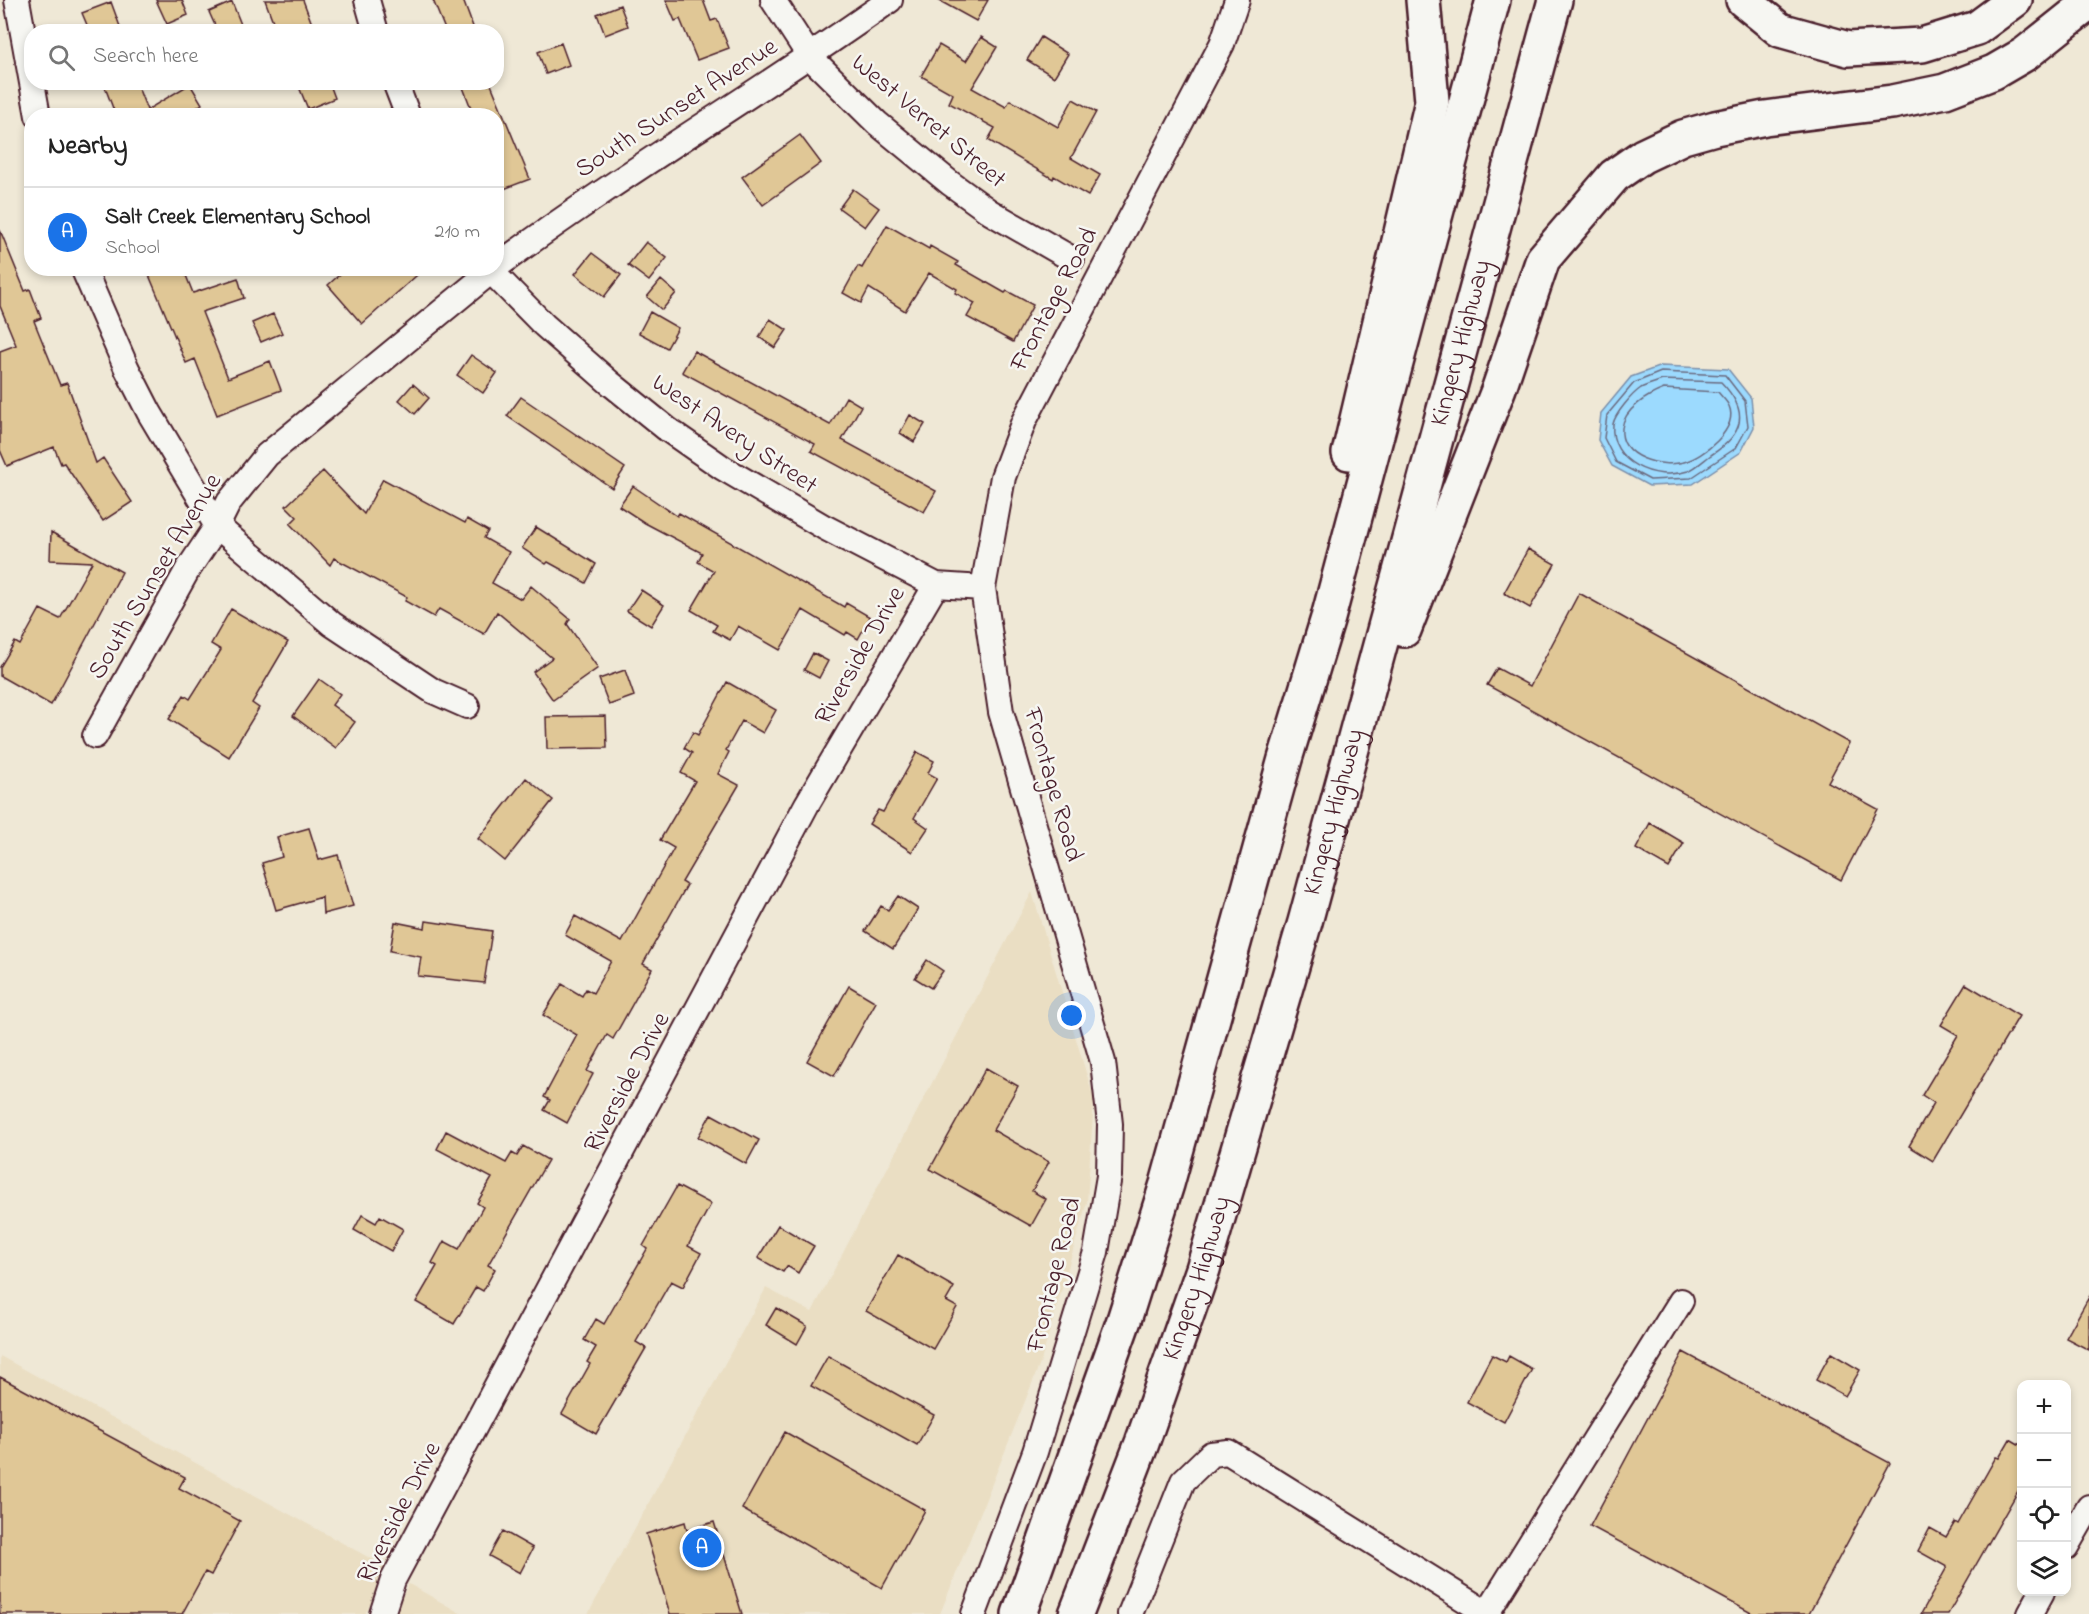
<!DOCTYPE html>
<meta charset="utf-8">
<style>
:root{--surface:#fff;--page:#f2f2f2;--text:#222;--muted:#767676;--line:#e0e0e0;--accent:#1a73e8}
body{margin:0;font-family:"Indie Flower",sans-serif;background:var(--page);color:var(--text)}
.controls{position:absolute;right:18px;bottom:18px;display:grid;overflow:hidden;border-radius:12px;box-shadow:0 3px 9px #0003}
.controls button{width:54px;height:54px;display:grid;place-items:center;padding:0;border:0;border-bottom:2px solid var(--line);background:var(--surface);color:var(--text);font:30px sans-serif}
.you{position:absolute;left:1072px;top:1016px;width:21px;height:21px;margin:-15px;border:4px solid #fff;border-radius:50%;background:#1a73e8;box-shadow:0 0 0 9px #1a73e833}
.badge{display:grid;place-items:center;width:39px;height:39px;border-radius:50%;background:var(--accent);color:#fff;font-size:20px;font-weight:700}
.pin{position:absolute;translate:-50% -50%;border:3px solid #fff;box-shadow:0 2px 6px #0006}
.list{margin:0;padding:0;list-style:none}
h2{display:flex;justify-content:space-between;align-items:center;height:78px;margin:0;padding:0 24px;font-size:26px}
h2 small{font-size:20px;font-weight:400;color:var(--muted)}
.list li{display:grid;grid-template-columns:39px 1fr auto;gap:18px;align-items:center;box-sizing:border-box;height:90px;padding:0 24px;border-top:2px solid var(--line)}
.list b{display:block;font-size:22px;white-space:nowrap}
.list p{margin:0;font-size:20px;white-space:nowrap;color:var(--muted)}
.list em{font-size:20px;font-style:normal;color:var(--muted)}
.icon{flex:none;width:33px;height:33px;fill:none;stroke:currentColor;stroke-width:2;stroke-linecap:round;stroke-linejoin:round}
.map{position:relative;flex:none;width:2089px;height:1614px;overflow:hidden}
.search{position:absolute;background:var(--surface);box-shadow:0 3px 9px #0003;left:24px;top:24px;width:480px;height:66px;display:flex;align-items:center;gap:15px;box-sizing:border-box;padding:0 21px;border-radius:24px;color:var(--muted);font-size:22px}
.panel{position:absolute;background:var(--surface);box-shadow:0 3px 9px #0003;left:24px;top:108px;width:480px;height:168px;border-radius:24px}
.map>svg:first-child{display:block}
</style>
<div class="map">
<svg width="2089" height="1614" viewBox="0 0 2089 1614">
<rect width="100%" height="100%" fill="#efe8d6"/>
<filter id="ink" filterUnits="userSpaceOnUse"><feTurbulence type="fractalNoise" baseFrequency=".0167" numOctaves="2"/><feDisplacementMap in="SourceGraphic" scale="12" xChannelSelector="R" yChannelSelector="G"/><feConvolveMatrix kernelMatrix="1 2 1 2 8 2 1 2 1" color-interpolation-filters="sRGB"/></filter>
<g filter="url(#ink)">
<path fill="#eadec3" d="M1032 892 1094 1099 1087 1202 1041 1361 940 1614H588L766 1288 812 1312Z
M0 1356 390 1569 365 1614H0Z
M409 1584 462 1614H393Z"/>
<path fill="#9cdafe" stroke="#7b8faa" stroke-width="1.5" d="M1661 366 1728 369 1751 398 1754 427 1741 452 1693 484 1649 486 1612 466 1598 440 1601 413 1631 377Z"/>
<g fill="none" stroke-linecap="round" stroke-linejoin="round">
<path stroke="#6b6a7f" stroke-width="1.5" d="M1661 372 1725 375 1745 401 1748 426 1736 448 1691 478 1650 480 1616 462 1604 438 1607 415 1634 383Z
M1662 380 1721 382C1750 412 1744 434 1711 455 1704 460 1696 468 1688 471 1655 482 1609 462 1613 424 1615 414 1632 394 1641 388 1647 385 1655 383 1662 380Z
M1664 389 1718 392C1721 396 1727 401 1729 406 1739 429 1703 457 1684 462 1661 468 1619 458 1622 428 1624 409 1648 395 1664 389Z"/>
</g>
<path fill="#e0c796" stroke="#4a1f2b" stroke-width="1.5" d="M156 0H182L188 15 167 24Z
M265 0H303L315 32H277Z
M433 0H463L475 32H446Z
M666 0H703L711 21 717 19 729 48 697 60 680 19 675 21Z
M938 0H988L976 21Z
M111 2 122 32H90L82 13Z
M232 2 244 32H218L209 12Z
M620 5 628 26 605 35 597 14Z
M981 37 997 47 972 88 1006 107 1010 100 1058 127 1073 99 1096 112 1071 158 1100 175 1088 196 1054 176 1053 179 988 140 995 128 949 103 953 94 921 76 939 45 966 61Z
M1041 37 1068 54 1054 77 1027 60Z
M561 43 569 65 546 74 538 52Z
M103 82H136L147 110 190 84 202 104 184 116H116Z
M297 82H329L335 98 308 109Z
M461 82H490L530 179 501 190 496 178V116H474Z
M800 135 821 163 763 205 742 177Z
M853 189 879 208 865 227 839 208Z
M887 225 929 249 930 246 958 262 956 265 1005 293 1007 291 1033 305 1013 342 967 317 975 303 955 293 957 289 929 273 905 311 869 288 861 303 843 293 858 266 862 268Z
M0 230 25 291 30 289 41 318 34 321 60 385 67 383 96 463 103 458 132 502 103 521 64 463 61 464 54 447 7 466 0 450V351L16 345 0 306Z
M646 242 667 258 649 281 628 265Z
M592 253 621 275 604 297 575 274Z
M146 268H183L193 293 238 278 244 298 202 312 228 378 270 361 281 390 217 415 195 359 186 363Z
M347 268H425L362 324 328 285Z
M661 280 676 293 662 310 647 297Z
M650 312 678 328 667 348 639 333Z
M273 314 282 333 261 342 252 323Z
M770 319 787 330 775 348 759 337Z
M694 351 830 425 846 397 861 406 842 440 936 491 924 512 811 451 815 444 682 372Z
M471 355 497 373 483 393 457 375Z
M413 384 429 398 415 414 399 400Z
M521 397 625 468 612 488 507 416Z
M910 415 925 424 914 442 900 433Z
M323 471 364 514 383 479 465 523 467 519 488 531 484 538 509 552 492 583 521 599 531 586 570 619 567 624 598 668 553 700 533 672 552 658 497 612 484 634 439 609 434 617 405 601 407 597 334 558 330 565 290 524 297 517 286 506Z
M633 486 677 516 679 513 844 607 846 603 870 617 858 639 847 632 845 635 803 610 780 650 738 626 730 640 713 631 717 625 691 610 714 571 698 562 702 553 645 523 619 506Z
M536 527 596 564 586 583 548 562 546 564 522 548Z
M51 532 122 572 51 705 0 676V667L15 642 20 645 40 609 60 619 92 562 50 560Z
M1528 549 1555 564 1530 608 1504 593Z
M641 590 664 605 651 626 627 611Z
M1579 593 1849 743 1828 782 1878 809 1841 880 1487 685 1497 668 1530 686Z
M231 609 288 642 252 703 259 708 229 757 169 719 184 695 190 699 221 650 211 644Z
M813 653 828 661 819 678 804 670Z
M625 670 634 696 609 705 599 679Z
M319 679 340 694 332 705 355 722 336 748 293 716Z
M727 682 776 710 763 733 742 721 726 750 729 752 718 774 739 785 682 882 687 885 643 964 652 969 613 1039 607 1035 587 1071 593 1074 567 1123 544 1110 550 1100 544 1097 577 1035 543 1015 562 984 582 996 586 989 593 993 611 961 565 935 575 916 622 942 674 848 660 840 695 781 681 773 692 753 684 748 693 732 698 735Z
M606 716 607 748 547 749 546 717Z
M917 752 934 761 928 773 937 778 914 818 928 828 912 852 869 824 878 810 883 812Z
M526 778 553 800 505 861 478 839Z
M1650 823 1684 843 1669 868 1636 849Z
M309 828 319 860 338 855 353 906 323 914 322 897 276 910 262 863 282 857 277 837Z
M898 896 918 909 893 949 865 931 881 906 888 910Z
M426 921 492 931 484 983 418 976 421 957 390 951 395 922 425 928Z
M927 960 943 971 931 988 915 978Z
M1966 984 2019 1016 1933 1161 1909 1146 1934 1103 1922 1095 1958 1035 1941 1025Z
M849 986 876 1002 834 1076 807 1061Z
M986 1068 1018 1086 993 1130 1049 1162 1032 1191 1046 1199 1031 1226 930 1169Z
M711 1114 759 1140 746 1164 698 1137Z
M446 1131 506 1163 512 1153 517 1156 523 1146 548 1160 488 1265 495 1269 483 1291 476 1287 454 1324 416 1302 437 1266 432 1263 444 1241 459 1249 483 1207 477 1203 492 1178 437 1149Z
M677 1186 711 1204 688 1246 701 1253 683 1287 671 1281 636 1342 646 1348 596 1434 562 1414 590 1364 587 1362 596 1347 584 1340 596 1319 604 1324 647 1249 643 1246Z
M362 1215 376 1223 380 1216 403 1229 391 1251 354 1230Z
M778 1225 814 1246 798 1273 787 1266 783 1272 758 1258Z
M898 1255 954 1287 946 1301 957 1307 933 1349 866 1311Z
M2089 1297V1350L2066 1338Z
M776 1308 807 1326 797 1344 766 1325Z
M1683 1352 1890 1463 1809 1614H1753L1590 1526Z
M1831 1353 1860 1370 1845 1396 1816 1380Z
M1492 1355 1506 1362 1509 1356 1532 1369 1504 1422 1467 1402Z
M828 1356 934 1415 917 1445 811 1386Z
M0 1377 185 1477 179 1488 240 1521 211 1575 205 1572 182 1614H0Z
M785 1432 925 1510 882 1588 742 1509Z
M2010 1439 2022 1446V1484L1948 1614H1921L1947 1567 1918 1551 1930 1528 1946 1537 1955 1522 1958 1524 1996 1457 1999 1458Z
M685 1522 687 1530 714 1522 742 1614H670L646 1534Z
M503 1531 533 1548 520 1573 489 1556Z"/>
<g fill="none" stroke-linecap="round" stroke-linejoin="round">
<g stroke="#4a1f2b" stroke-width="28">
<path id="minor" d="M17 0 38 116
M367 0 376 32
M773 0 810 57 877 123 950 183 990 212 1072 259
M395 82 408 116
M496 267C624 172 761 92 890 0
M83 268 127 369 149 412 217 526 332 624 433 691 467 706
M488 268 544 325 610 383 667 429 723 468 824 527 936 585 983 588
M95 736 187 571 217 526 229 502 267 455 495 268
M2066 1547 2089 1507
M1487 1613 1681 1301
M382 1614 393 1580 807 804 936 585
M974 1614 1035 1452 1096 1252 1109 1176 1110 1124 1103 1062 1001 712 983 588 1003 477 1024 421 1222 44 1237 0
M1130 1614 1183 1481 1211 1454 1228 1452 1488 1614
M2030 1614 2042 1592"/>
</g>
<g stroke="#4a1f2b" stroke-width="38">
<g id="highway">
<path d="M1743 0 1780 30 1848 49 1922 45 1977 28 2015 0"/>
<path d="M1349 453 1432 101 1423 0"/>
<path d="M1404 630 1499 388 1543 259 1614 176 1643 156 1683 137 1715 128 1765 118 1892 102 1945 91 1994 72 2025 54 2089 3"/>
<path d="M1019 1614 1124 1320 1167 1184 1285 759 1328 618 1493 0"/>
<path id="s1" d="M1076 1614 1142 1443 1203 1269 1305 922 1555 0"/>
</g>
</g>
<use href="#minor" stroke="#f6f6f2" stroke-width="24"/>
<use href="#highway" stroke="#f6f6f2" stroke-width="33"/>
</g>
</g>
<g text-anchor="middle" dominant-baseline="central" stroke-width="5" stroke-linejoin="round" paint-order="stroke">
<g font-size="26" fill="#4a1f2b" stroke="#f6f6f2">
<text transform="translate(677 109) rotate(-33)">South Sunset Avenue</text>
<text transform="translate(928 122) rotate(40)">West Verret Street</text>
<text transform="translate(1055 300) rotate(-62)">Frontage Road</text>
<text stroke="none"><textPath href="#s1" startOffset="1329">Kingery Highway</textPath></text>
<text transform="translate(734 435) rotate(34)">West Avery Street</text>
<text transform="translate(156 577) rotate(-59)">South Sunset Avenue</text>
<text transform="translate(861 656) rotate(-60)">Riverside Drive</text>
<text transform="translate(1052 785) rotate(74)">Frontage Road</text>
<text stroke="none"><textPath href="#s1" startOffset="843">Kingery Highway</textPath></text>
<text transform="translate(628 1083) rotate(-62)">Riverside Drive</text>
<text transform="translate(1055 1275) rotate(-76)">Frontage Road</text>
<text stroke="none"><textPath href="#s1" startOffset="357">Kingery Highway</textPath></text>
<text transform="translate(400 1513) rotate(-63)">Riverside Drive</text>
</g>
</g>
</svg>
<div class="controls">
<button>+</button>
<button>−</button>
<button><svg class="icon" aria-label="locate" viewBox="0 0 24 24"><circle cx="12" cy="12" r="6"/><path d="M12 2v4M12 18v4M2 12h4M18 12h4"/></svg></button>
<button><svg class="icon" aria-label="layers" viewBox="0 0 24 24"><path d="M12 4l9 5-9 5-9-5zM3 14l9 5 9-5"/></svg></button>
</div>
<div class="you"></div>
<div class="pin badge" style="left:702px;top:1548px">A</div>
<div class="search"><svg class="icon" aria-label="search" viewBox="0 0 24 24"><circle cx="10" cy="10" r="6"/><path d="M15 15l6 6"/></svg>Search here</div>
<section class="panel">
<h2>Nearby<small></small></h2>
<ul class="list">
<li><span class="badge">A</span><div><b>Salt Creek Elementary School</b><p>School</p></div><em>210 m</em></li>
</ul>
</section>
</div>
